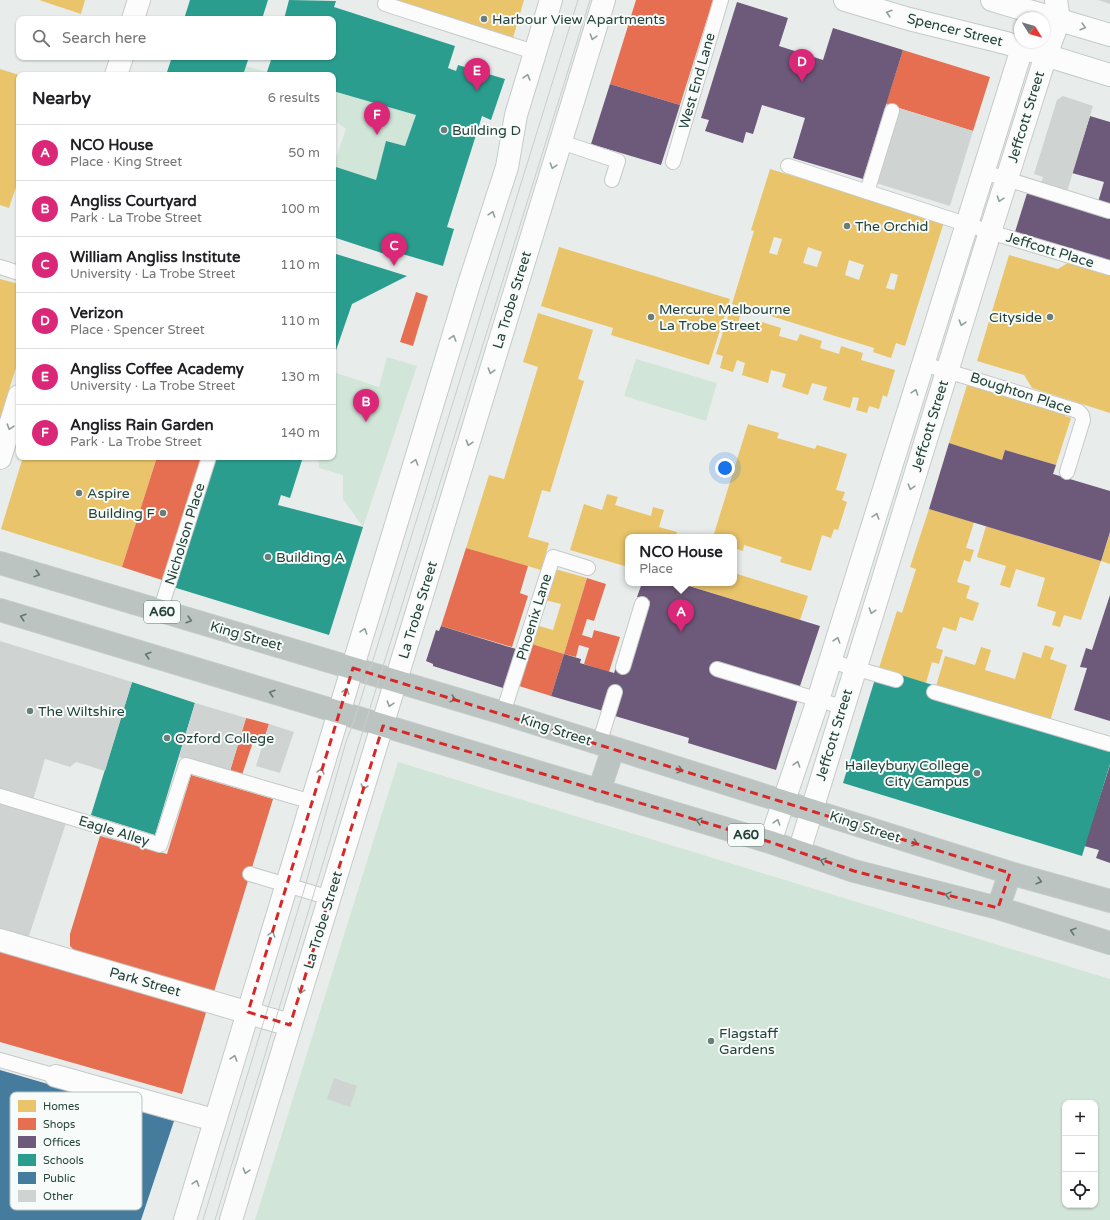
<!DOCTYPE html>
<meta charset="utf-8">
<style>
:root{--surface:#fff;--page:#f6f6f6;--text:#202124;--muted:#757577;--line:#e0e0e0;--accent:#db2777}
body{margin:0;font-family:"Varela Round",sans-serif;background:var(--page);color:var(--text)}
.controls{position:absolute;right:12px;bottom:12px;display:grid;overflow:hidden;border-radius:8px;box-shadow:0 1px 3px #0004}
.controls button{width:36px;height:36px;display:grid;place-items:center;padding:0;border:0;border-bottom:1px solid var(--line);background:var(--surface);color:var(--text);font:20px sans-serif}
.compass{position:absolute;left:1014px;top:12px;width:36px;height:36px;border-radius:50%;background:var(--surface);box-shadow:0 1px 3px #0004;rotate:127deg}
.you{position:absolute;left:725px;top:468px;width:14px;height:14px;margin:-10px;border:3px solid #fff;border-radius:50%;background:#1a73e8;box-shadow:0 0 0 6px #1a73e833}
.badge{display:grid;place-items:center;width:26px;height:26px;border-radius:50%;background:var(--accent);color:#fff;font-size:13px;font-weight:700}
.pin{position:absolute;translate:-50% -33px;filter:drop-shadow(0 1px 2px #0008)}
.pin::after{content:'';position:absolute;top:21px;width:14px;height:12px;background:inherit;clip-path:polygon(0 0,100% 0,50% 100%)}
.popup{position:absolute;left:625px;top:534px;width:112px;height:52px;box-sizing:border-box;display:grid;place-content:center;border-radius:8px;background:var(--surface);filter:drop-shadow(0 1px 3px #0005);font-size:13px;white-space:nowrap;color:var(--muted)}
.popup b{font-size:15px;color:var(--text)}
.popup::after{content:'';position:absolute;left:50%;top:100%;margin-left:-8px;border:8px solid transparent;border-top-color:var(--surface)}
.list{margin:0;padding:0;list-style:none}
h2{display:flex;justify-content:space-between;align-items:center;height:52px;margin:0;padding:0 16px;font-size:17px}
h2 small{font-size:13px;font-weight:400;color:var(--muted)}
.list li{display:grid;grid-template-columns:26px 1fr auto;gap:12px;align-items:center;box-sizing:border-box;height:56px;padding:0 16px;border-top:1px solid var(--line)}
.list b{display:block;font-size:15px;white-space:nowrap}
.list p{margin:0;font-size:13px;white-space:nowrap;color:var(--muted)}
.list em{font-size:13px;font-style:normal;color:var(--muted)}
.icon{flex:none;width:22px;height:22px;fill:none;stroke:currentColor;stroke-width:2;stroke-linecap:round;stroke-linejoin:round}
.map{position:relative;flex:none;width:1110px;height:1220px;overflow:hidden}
.search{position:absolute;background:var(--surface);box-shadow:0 1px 3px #0004;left:16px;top:16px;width:320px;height:44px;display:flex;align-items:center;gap:10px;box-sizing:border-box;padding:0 14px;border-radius:8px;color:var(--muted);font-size:15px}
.panel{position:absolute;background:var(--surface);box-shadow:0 1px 3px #0004;left:16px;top:72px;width:320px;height:388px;border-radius:8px}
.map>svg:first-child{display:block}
</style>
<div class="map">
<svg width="1110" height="1220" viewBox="0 0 1110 1220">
<rect width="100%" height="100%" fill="#e8edeb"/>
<path fill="#d1e6d8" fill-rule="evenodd" d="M246 66 277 75H243Z
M333 91 416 115 405 146 386 141 376 180 333 166 346 129 333 119Z
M387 357 417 366 363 527 343 499V475L319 468 318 457H333V372L379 387Z
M636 359 717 383 706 421 624 396Z
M398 762 1110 979V1220H255ZM1065 1103H1095V1205H1065Z"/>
<path fill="#e9c46a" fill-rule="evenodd" d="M39 0H85L81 14Z
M389 0H524L513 38Z
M0 69 19 75V178L9 208 0 205Z
M770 169 944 222 905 346 896 343 891 358 873 352 874 348 732 304 754 231 751 230ZM774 237 782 239 777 255 769 253ZM808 247 822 252 817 267 803 263ZM849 260 864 265 859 280 845 275ZM891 273 898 275 894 290 886 288Z
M559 247 730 299 709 365 611 335 613 328 541 306Z
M1009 255 1058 269 1071 261 1110 273V413L1032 388 1024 375 977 361Z
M0 279 19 284V358L0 419Z
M538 313 593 330 578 379 584 381 550 492 542 490 528 537 549 543 541 570 466 548 489 475 504 479 538 367 523 362Z
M729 313 740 316 738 323 757 329 759 321 781 328 779 336 797 341 800 334 822 341 820 348 839 354 841 346 863 353 861 360 895 370 887 397 883 395 879 409 869 406 867 413 856 410 859 398 853 397 850 408 823 400 827 387 812 383 808 395 782 387 786 374 771 370 768 383 742 375 745 363 737 360 733 372 720 368 723 356 716 354Z
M968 382 1066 412 1065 416 1071 418 1056 465 1005 450 1002 460 949 443Z
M748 424 779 433 777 438 815 449 817 445 847 454 836 490 845 492 842 500 847 502 838 530 834 529 831 538 822 535 811 571 780 562 782 557 744 545 743 551 734 548V537H713Z
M23 457H157L122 567 1 529Z
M607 494 618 497 615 505 651 516 653 507 664 510 659 527 677 532 675 537H628V567L570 550 584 504 602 510Z
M929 509 974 522 966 548 974 550 970 562 964 560 957 582 970 586 966 598 979 603 973 621 960 617 956 631 943 627 936 648 943 650 939 664 932 662 926 683 879 668 897 611 902 613 916 569 910 567Z
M986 526 1101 561 1081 620 1064 615 1060 627 1052 625 1056 612 1037 606 1045 578 1016 569 1010 588 1000 585 1006 566 977 557Z
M1110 533V564L1101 561Z
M555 569 587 578 564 654 532 644 539 626 553 630 561 604 545 600Z
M734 573 808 596 800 620 680 583H734Z
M1045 645 1054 648 1050 659 1067 665 1050 721 936 686 945 656 975 665 981 647 991 650 985 670 1015 679 1023 652 1041 658Z"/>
<path fill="#e76f51" d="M636 0H713L680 105 610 84Z
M903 50 990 77 973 131 886 104Z
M416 292 428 296 413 346 400 342Z
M157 457 204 458 165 581 122 567Z
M466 548 528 566 520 593 528 596 512 647 441 626Z
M587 578 606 584 594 621 587 619 582 635 592 638 594 630 620 637 609 672 584 664 589 648 579 645 576 657 564 654Z
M532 644 564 654 551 696 519 686Z
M246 718 269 724 262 745 253 742 242 775 230 771Z
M191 775 273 799 213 995 78 954 70 946V934L100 836 167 854Z
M0 951 207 1009 182 1094 0 1042Z"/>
<path fill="#6d597a" d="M737 2 788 18 779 46 823 60 833 28 903 50 863 179 793 158 805 118 762 105 753 134 746 132 743 143 705 131 709 120 701 118Z
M610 84 680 105 661 165 591 144Z
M1090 116 1110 122V206L1098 202 1104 182 1072 173Z
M1028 190 1110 216V262L1015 232Z
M949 443 1002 460 1005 450 1056 465 1053 474 1110 491V532L1101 561 929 509Z
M642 583H679L820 626 799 689 713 662 710 673 798 699 776 770 688 743 689 738 615 716 622 693 609 690 603 711 551 696 564 654 581 659 580 663 614 673 617 665 629 669 650 601 637 597Z
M1110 595V721L1074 710 1087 668 1080 667 1086 648 1092 650Z
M441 626 516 649 503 688 433 666V664L426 661 436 630 439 631Z
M1110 765V863L1096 858 1099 850 1084 846Z"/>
<path fill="#2a9d8f" d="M190 0H268L262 19H184Z
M289 0 336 1 334 7 455 46 448 68 456 71 458 65 505 79 491 120 482 116 447 227 454 229 443 266 399 253 397 258 333 237V166L376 180 386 141 405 146 416 115 333 91V75H277L267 72 272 57H333V19H284Z
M172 57H249L243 75H166Z
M333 253 407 276 352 304 333 359Z
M214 457H303L290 498 281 495 278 505 363 527 329 635 173 587Z
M898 674 936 686 932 697 1110 751V764L1082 856 843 783 875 679Z
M132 682 195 703 155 835 91 815Z"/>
<path fill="#457b9d" d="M0 1070 174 1121 141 1220H0Z"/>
<path fill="#cfd4d2" d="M1098 0H1110V4Z
M1063 96 1093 106 1067 192 1041 184 1043 177 1034 174 1057 100Z
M899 108 973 131 950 206 876 183Z
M0 641 132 682 105 771 76 762 70 767 45 759 33 800 0 790Z
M195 703 246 718 230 771 179 757Z
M269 724 294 732 280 773 256 766Z
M0 802 66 823 28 939 0 930Z
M334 1078 357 1086 350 1107 327 1099Z"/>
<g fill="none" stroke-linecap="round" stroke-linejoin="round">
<g stroke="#c5cac8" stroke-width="16">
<path id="lane" d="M385 4 534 52
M561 142 618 161 612 180
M673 162 721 0
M788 166 990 232 1110 268
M984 172 1109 211
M867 192 892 111
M0 267 19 273
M924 364 1078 411 1082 415 1083 420 1067 472
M160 611 209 457
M830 661 896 680
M623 667 642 604
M717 669 842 707
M934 692 1110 744
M503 713 553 557 588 568
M599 744 615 692
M0 796 160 845 186 765 312 802
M250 874 330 898
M0 1060 56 1076"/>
</g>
<g stroke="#c5cac8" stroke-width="24">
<path id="street" d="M133 19 139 0
M116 75 122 57
M0 458 19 396
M770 842 818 700 1024 42
M799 852 990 232 1046 55 1059 20 1056 0
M0 940 290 1025
M56 1076 214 1120"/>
</g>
<g stroke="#c3cbc8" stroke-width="24">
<path id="secondary" d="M845 0 909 19 1006 43 1110 75
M992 0 1110 35
M185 1220 469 284 507 167 516 115 551 0
M231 1220 604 0"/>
</g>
<g stroke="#c3ccc9" stroke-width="24">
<path id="highway" d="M0 563 503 713 1010 873 1110 901
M0 610 770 842 854 871 998 908 1110 943
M599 791 613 749
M998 908 1010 873"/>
</g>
<use href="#lane" stroke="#fcfcfc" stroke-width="14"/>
<use href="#street" stroke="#fcfcfc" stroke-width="22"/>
<use href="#secondary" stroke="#fcfcfc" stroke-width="22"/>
<use href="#highway" stroke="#bcc4c2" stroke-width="22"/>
<path stroke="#c9cdcc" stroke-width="1" d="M203 1220 304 890 346 742 355 718 578 0
M215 1220 366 721 590 0"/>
</g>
<defs><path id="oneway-chevron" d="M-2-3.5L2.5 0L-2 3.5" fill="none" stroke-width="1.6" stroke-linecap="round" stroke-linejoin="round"/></defs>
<g stroke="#909f9b">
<use href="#oneway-chevron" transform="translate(889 13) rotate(-163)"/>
<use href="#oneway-chevron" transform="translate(1083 27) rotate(16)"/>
<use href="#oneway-chevron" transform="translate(593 37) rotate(107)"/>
<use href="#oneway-chevron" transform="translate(527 77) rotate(-74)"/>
<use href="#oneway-chevron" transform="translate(553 166) rotate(107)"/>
<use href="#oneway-chevron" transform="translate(1000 199) rotate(108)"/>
<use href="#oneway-chevron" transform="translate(492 214) rotate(-72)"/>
<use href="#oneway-chevron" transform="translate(962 323) rotate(107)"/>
<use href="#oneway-chevron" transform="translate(453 338) rotate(-73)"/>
<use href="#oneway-chevron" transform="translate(491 371) rotate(107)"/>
<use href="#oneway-chevron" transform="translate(915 392) rotate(-72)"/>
<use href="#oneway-chevron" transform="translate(10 427) rotate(107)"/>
<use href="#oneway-chevron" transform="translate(469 443) rotate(107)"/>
<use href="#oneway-chevron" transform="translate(415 462) rotate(-73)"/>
<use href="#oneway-chevron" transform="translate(911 487) rotate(107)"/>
<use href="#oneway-chevron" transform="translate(876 516) rotate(-72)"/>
<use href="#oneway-chevron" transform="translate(872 611) rotate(107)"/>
<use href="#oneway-chevron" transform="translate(364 631) rotate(-73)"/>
<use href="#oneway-chevron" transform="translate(837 640) rotate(-72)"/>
<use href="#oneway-chevron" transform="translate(346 691) rotate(-73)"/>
<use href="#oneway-chevron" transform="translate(390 704) rotate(107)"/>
<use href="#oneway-chevron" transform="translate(797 764) rotate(-72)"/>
<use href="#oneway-chevron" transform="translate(321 771) rotate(-74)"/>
<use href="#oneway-chevron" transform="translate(364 787) rotate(107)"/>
<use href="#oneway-chevron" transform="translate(777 822) rotate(-72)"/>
<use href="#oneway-chevron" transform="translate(272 934) rotate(-73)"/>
<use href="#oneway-chevron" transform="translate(301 991) rotate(107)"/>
<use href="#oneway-chevron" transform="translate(234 1058) rotate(-73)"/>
<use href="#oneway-chevron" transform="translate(246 1171) rotate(107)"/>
<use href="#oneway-chevron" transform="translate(196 1183) rotate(-73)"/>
</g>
<g stroke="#617670">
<use href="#oneway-chevron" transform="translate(37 574) rotate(17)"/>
<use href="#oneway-chevron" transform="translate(23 617) rotate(-163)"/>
<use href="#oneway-chevron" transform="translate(189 620) rotate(16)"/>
<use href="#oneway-chevron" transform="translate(148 655) rotate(-163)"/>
<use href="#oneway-chevron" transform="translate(272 693) rotate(-163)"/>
<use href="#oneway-chevron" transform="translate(453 699) rotate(17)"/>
<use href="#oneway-chevron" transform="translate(680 770) rotate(17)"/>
<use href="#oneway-chevron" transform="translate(699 821) rotate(-164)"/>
<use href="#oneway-chevron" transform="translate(915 843) rotate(18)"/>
<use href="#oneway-chevron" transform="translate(823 861) rotate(-161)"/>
<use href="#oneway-chevron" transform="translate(1039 881) rotate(16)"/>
<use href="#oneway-chevron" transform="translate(948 895) rotate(-165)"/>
<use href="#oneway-chevron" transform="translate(1073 931) rotate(-163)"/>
</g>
<path fill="none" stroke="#d62828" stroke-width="3" stroke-dasharray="8 5" stroke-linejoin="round" d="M353 668 1010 873 998 908 854 871 770 842 383 726 290 1025 248 1012Z"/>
<g fill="#697e78" stroke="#f7fbf9" stroke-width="1.5">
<circle cx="484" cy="19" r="4"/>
<circle cx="444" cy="130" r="4"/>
<circle cx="847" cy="226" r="4"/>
<circle cx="651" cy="317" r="4"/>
<circle cx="1050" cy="317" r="4"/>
<circle cx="79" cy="493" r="4"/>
<circle cx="163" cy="513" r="4"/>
<circle cx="268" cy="557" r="4"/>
<circle cx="30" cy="711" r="4"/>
<circle cx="167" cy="738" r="4"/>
<circle cx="977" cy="773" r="4"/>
<circle cx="711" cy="1041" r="4"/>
</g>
<g text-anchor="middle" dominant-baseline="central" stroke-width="4" stroke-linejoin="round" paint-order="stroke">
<g fill="#f7fbf9" stroke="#637a73" stroke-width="1">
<rect x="144" y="601" width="36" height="22" rx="3"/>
<rect x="728" y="824" width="36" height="22" rx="3"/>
</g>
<g font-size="13" font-weight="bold" fill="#24423a">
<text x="162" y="612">A60</text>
<text x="746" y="835">A60</text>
</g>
<g font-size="14" fill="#24423a" stroke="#f7fbf9" text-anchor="start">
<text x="492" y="19">Harbour View Apartments</text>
<text x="452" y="130">Building D</text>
<text x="855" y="226">The Orchid</text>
<text x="659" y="309">Mercure Melbourne<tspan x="659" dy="16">La Trobe Street</tspan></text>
<text x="1042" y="317" text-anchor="end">Cityside</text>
<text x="87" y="493">Aspire</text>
<text x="155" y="513" text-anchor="end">Building F</text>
<text x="276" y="557">Building A</text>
<text x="38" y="711">The Wiltshire</text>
<text x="175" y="738">Ozford College</text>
<text x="969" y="765" text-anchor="end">Haileybury College<tspan x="969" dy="16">City Campus</tspan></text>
<text x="719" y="1033">Flagstaff<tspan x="719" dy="16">Gardens</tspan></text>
</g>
<g font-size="14" fill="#24423a" stroke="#f7fbf9">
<text transform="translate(955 30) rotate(14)">Spencer Street</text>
<text transform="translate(697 81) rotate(-74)">West End Lane</text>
<text transform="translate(1026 117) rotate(-73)">Jeffcott Street</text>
<text transform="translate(1050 250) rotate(17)">Jeffcott Place</text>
<text transform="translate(512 300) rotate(-73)">La Trobe Street</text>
<text transform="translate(1021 393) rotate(18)">Boughton Place</text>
<text transform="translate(930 426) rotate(-73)">Jeffcott Street</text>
<text transform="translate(185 534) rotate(-73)">Nicholson Place</text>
<text transform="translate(418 610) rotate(-73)">La Trobe Street</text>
<text transform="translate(534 617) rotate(-73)">Phoenix Lane</text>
<text transform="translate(246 636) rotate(16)">King Street</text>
<text transform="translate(556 730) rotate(18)">King Street</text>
<text transform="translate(834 735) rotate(-73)">Jeffcott Street</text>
<text transform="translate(865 827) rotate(18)">King Street</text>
<text transform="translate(114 831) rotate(17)">Eagle Alley</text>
<text transform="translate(323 920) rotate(-73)">La Trobe Street</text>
<text transform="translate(145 982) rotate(16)">Park Street</text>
</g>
</g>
<rect x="10" y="1092" width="132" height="118" rx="6" fill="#f7fbf9" stroke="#b8c4c0" stroke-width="1"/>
<rect x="18" y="1100" width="18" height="12" fill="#e9c46a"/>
<rect x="18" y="1118" width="18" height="12" fill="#e76f51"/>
<rect x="18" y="1136" width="18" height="12" fill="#6d597a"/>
<rect x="18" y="1154" width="18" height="12" fill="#2a9d8f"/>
<rect x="18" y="1172" width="18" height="12" fill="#457b9d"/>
<rect x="18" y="1190" width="18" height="12" fill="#cfd4d2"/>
<g font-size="11" fill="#24423a">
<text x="43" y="1110">Homes</text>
<text x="43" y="1128">Shops</text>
<text x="43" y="1146">Offices</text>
<text x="43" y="1164">Schools</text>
<text x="43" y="1182">Public</text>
<text x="43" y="1200">Other</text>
</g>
</svg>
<div class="controls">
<button>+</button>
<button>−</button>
<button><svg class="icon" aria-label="locate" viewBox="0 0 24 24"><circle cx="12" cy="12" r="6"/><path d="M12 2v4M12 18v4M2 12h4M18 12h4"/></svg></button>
</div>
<svg class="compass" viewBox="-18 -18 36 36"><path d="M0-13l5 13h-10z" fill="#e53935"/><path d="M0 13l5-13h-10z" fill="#757577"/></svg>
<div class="you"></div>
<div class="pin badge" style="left:681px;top:632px">A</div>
<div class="popup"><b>NCO House</b>Place</div>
<div class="pin badge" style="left:366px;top:422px">B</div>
<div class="pin badge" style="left:394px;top:266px">C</div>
<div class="pin badge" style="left:802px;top:82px">D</div>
<div class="pin badge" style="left:477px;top:91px">E</div>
<div class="pin badge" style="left:377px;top:135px">F</div>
<div class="search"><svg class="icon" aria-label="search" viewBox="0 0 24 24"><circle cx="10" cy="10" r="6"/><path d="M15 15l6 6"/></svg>Search here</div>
<section class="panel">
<h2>Nearby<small>6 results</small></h2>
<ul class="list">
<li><span class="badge">A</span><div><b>NCO House</b><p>Place · King Street</p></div><em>50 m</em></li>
<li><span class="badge">B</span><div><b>Angliss Courtyard</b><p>Park · La Trobe Street</p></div><em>100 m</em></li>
<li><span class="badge">C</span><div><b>William Angliss Institute</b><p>University · La Trobe Street</p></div><em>110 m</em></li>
<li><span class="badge">D</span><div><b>Verizon</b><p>Place · Spencer Street</p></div><em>110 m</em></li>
<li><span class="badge">E</span><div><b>Angliss Coffee Academy</b><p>University · La Trobe Street</p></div><em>130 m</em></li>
<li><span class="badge">F</span><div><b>Angliss Rain Garden</b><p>Park · La Trobe Street</p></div><em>140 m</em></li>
</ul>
</section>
</div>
